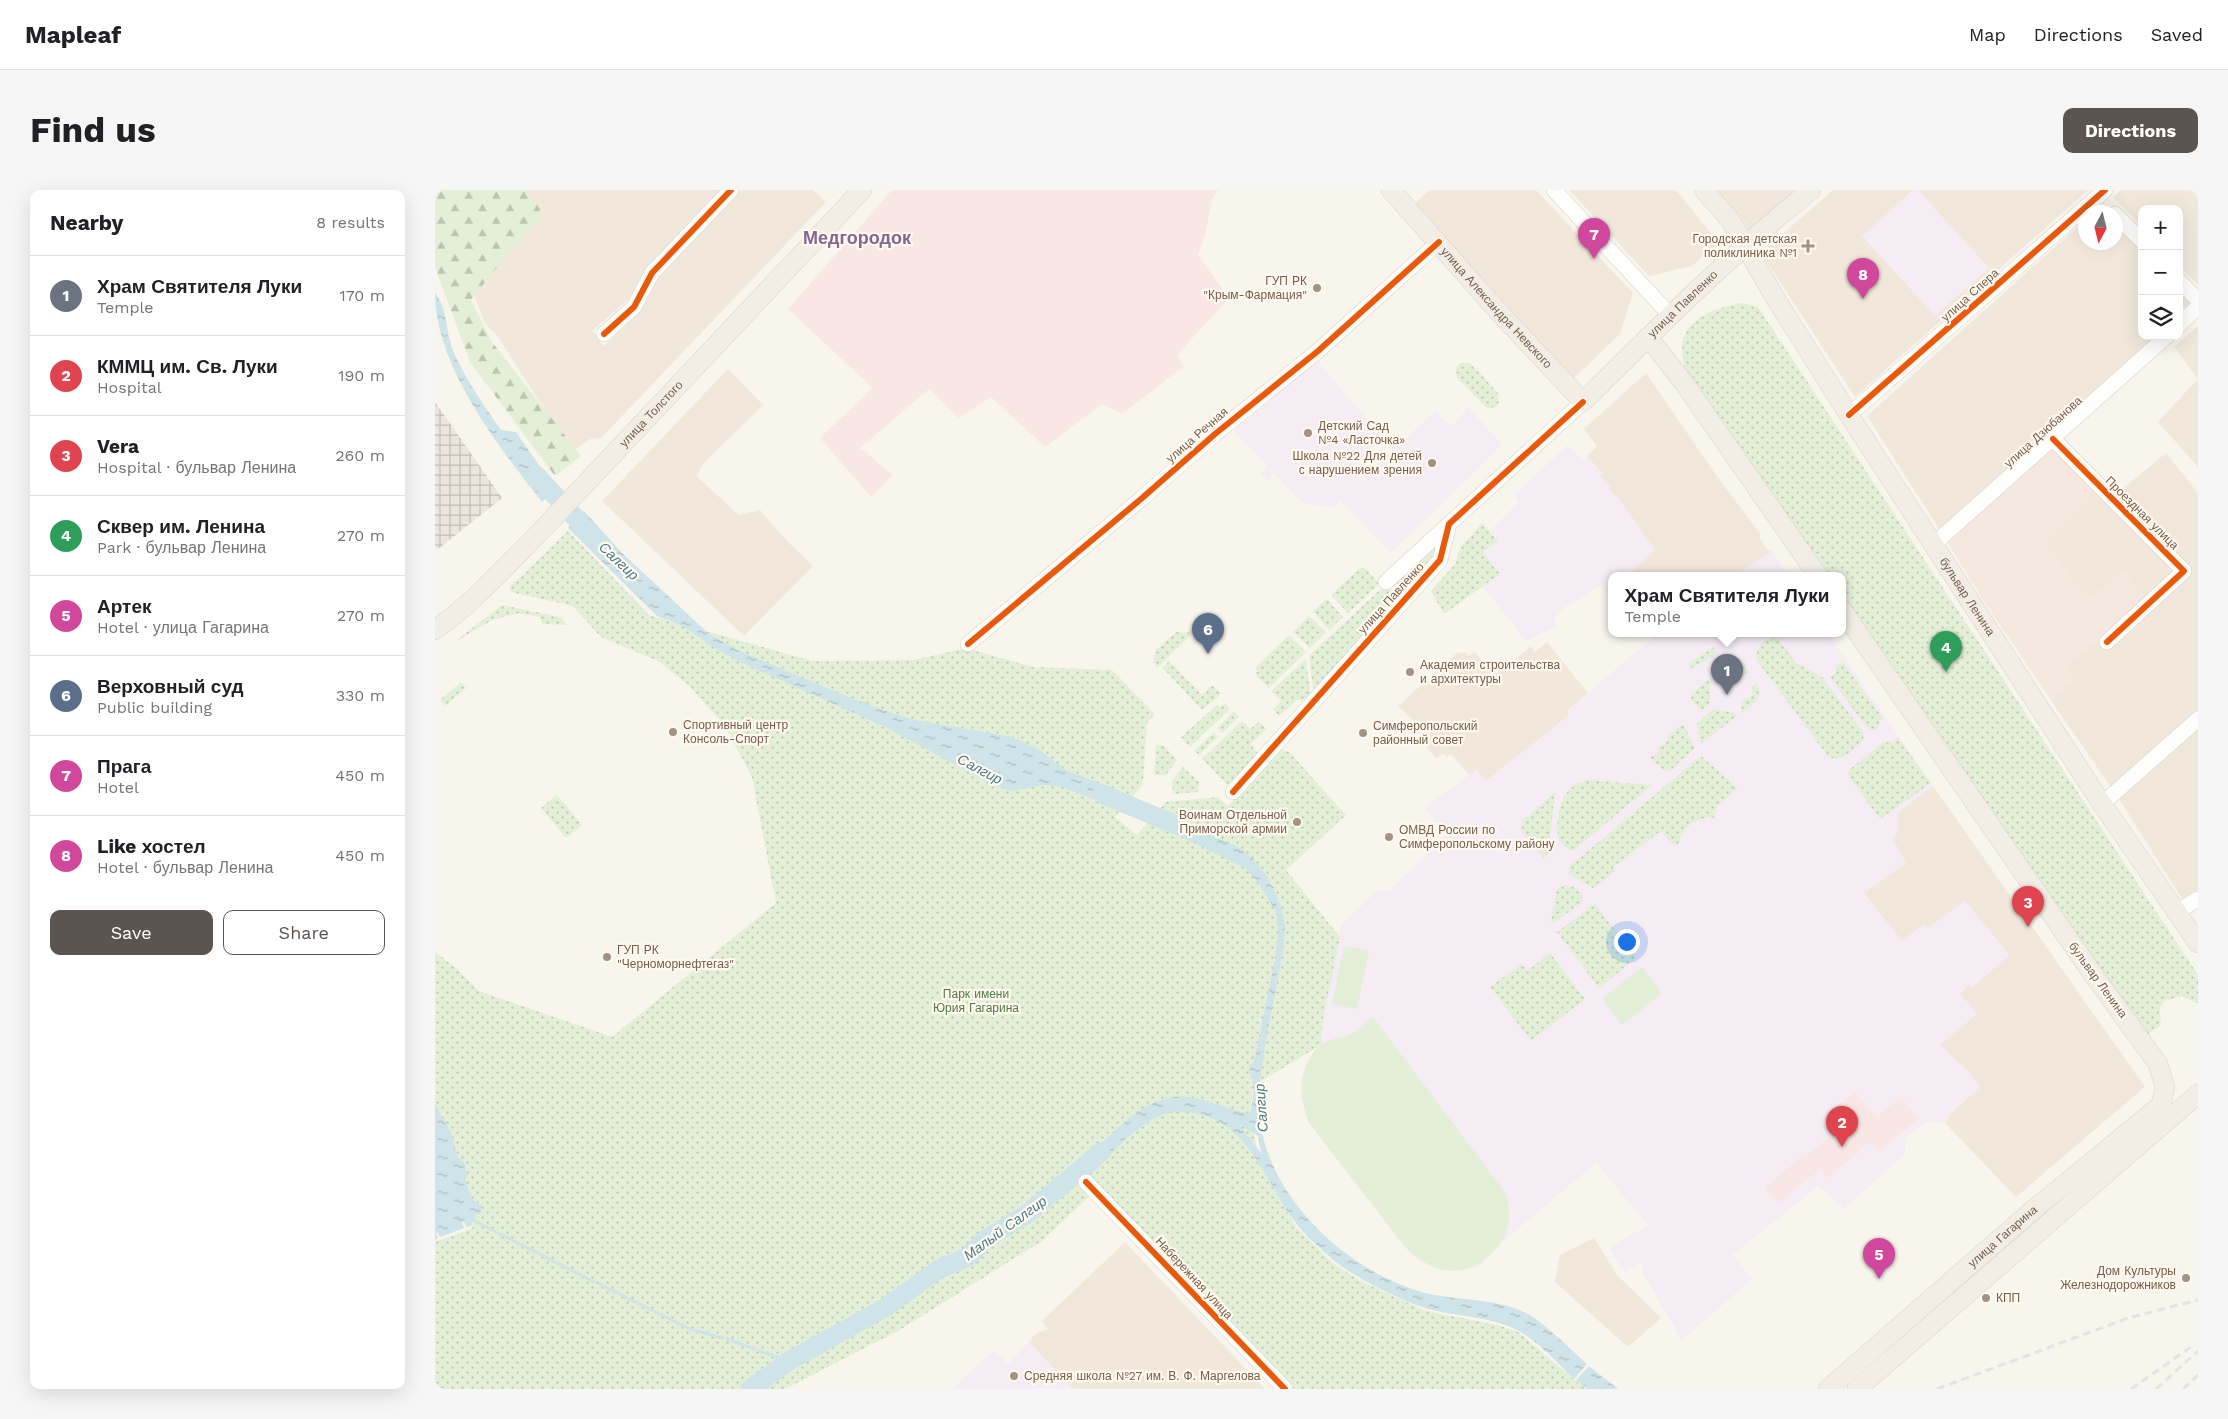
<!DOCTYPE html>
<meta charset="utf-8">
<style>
:root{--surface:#fff;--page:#f6f6f6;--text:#202124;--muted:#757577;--line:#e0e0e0;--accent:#5b5450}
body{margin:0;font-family:"Work Sans",sans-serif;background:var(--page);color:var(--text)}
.controls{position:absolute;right:15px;top:15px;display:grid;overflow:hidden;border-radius:10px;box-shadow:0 5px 20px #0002}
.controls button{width:45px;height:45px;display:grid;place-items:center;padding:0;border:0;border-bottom:1px solid var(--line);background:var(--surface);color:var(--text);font:25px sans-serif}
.compass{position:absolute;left:1643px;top:15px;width:45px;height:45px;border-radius:50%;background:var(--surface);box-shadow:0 5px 20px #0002;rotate:187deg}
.you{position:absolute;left:1191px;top:751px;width:18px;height:18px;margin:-12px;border:4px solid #fff;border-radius:50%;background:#1a73e8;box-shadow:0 0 0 8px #1a73e833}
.badge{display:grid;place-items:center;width:32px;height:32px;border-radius:50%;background:var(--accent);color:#fff;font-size:16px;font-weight:700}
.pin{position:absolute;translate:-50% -41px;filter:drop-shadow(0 1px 2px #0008)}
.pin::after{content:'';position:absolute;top:26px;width:18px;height:15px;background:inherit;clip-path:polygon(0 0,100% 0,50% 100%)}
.popup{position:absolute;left:1173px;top:382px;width:238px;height:65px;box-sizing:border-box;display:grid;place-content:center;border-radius:10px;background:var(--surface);filter:drop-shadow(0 1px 4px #0005);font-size:16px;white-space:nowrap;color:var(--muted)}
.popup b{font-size:19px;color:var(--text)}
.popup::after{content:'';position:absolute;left:50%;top:100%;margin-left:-10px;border:10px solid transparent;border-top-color:var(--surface)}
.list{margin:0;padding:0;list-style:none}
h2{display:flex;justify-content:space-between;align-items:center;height:65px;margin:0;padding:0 20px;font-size:21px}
h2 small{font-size:16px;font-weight:400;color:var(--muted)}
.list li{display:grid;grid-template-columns:32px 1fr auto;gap:15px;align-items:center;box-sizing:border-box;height:80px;padding:0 20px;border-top:1px solid var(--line)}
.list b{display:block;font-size:19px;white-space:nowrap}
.list p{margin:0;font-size:16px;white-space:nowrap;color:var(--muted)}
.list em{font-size:16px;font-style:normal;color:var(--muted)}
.actions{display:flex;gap:10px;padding:15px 20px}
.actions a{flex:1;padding:11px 0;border:1px solid var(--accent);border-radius:10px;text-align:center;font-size:18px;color:var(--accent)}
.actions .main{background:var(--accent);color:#fff}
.icon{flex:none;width:28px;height:28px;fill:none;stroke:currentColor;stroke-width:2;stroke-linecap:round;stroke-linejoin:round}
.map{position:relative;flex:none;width:1763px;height:1199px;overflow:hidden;border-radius:10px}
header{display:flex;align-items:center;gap:30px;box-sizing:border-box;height:70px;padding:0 25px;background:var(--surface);border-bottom:1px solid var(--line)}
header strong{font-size:24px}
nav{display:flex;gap:28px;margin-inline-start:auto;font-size:18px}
.intro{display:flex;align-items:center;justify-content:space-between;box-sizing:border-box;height:120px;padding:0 30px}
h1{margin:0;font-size:35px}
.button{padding:12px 22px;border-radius:10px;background:var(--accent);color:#fff;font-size:18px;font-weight:700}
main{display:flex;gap:30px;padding:0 30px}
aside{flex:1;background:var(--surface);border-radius:10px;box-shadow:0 5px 20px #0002}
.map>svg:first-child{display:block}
</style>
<header>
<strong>Mapleaf</strong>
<nav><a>Map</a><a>Directions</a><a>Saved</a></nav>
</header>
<div class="intro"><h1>Find us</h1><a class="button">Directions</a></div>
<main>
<aside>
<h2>Nearby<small>8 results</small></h2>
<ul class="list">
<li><span class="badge" style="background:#6b7280">1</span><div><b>Храм Святителя Луки</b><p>Temple</p></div><em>170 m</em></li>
<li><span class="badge" style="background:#e0444e">2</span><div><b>КММЦ им. Св. Луки</b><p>Hospital</p></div><em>190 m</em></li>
<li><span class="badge" style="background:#e0444e">3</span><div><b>Vera</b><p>Hospital · бульвар Ленина</p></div><em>260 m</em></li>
<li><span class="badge" style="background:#2e9e5b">4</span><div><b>Сквер им. Ленина</b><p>Park · бульвар Ленина</p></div><em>270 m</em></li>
<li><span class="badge" style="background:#d1479c">5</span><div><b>Артек</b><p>Hotel · улица Гагарина</p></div><em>270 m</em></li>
<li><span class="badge" style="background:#5c6f8a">6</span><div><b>Верховный суд</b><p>Public building</p></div><em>330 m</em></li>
<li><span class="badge" style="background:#d1479c">7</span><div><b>Прага</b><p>Hotel</p></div><em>450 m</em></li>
<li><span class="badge" style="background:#d1479c">8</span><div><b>Like хостел</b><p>Hotel · бульвар Ленина</p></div><em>450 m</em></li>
</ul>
<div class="actions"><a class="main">Save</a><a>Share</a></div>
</aside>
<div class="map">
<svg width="1763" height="1199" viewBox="0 0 1763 1199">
<defs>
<pattern id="industrial-grid" width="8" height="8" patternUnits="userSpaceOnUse" patternTransform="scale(1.25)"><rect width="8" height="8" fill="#ebe5de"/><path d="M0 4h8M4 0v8" fill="none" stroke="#c3bdb6"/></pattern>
<pattern id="grass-dots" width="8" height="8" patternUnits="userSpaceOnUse" patternTransform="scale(1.25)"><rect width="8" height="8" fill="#e4efd8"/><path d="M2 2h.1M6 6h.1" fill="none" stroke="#bdc5b1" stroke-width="1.8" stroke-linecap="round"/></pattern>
<pattern id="forest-firs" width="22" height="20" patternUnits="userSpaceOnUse" patternTransform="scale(1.25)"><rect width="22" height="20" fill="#e4efd8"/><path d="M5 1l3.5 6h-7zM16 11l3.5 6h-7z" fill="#bdc5b1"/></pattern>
<pattern id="water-ripples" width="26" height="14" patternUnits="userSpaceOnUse" patternTransform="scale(1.25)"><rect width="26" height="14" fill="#cfe4e8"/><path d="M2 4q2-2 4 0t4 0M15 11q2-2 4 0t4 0" fill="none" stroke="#adbcbe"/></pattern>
</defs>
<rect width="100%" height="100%" fill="#f8f5ed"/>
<path fill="#f1e8db" d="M0 0H289L203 101 157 141 169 156 202 125 221 87 302 0H378L391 12 166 248 155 249 137 262 61 144 50 134Z
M995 0H1101L1198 103 1185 144 1138 189 979 14Z
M1134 0H1241L1284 53 1257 76 1214 86Z
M1282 0H1366L1315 45 1309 31Z
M1398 0H1653L1420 207 1326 63Z
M1686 0H1763V95L1744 75V19H1707V36L1678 7Z
M1650 30V52H1680L1681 32 1707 59V146H1720L1508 345 1432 226Z
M1744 98 1757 112 1744 123Z
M1763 136V277L1723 232 1763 189 1739 157Z
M293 179 328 215 269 273 261 286 304 325 325 320 354 353 378 376 309 446 167 311Z
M1211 183 1281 285 1326 345 1324 347 1332 359 1337 361 1300 386H1191L1220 360 1184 309 1173 298 1175 296 1165 286 1167 283 1152 266 1162 256 1149 239Z
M1731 263 1763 303V532L1682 606 1615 509 1640 489 1632 477 1654 409 1609 355 1663 298 1674 310Z
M1112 452 1153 503 1133 520V526L1051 591 1041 580 1034 585 1016 564 1012 567 1008 563 1001 569 985 548 983 535 963 516 1022 463 1030 462 1034 466 1040 462 1049 473 1052 471 1061 484 1096 456 1100 462Z
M1763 536V704L1749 712 1684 609Z
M1498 596 1710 897 1581 1007 1510 933 1517 922 1545 897 1533 881 1504 855 1542 824 1525 804 1534 794 1537 797 1574 765 1530 711 1492 739 1488 735 1467 751 1428 703 1470 673 1458 649 1462 623Z
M1159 1048 1182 1085 1226 1128 1193 1157 1120 1092 1125 1065Z
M690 1052 830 1199H638L594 1152 600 1144 613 1139 607 1131Z"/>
<path fill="#f5e8de" d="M1614 247 1663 298 1609 355 1654 409 1688 380 1712 409 1632 477 1640 489 1615 509 1548 410 1508 345Z"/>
<path fill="url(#industrial-grid)" d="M0 212 67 308 3 359 0 355Z"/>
<path fill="#f5ecf4" d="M1478 0H1483L1554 78 1500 126 1427 46Z
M882 171 946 245 917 281 926 291 1000 221 1016 236 1034 218 1067 255 956 363 905 310 898 317 867 313 839 283 832 290 826 284 832 276 799 241Z
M1133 255 1147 270 1152 266 1167 284 1165 286 1175 296 1173 299 1184 309 1220 360 1191 386H1177L1176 399 1171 393 1128 418 1118 431 1122 436 1091 451 1048 397 1065 384 1048 362 1063 351 1055 341 1084 312 1079 305Z
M1337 361 1354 386H1300L1306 382Z
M1222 444H1393L1498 596 1462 623 1464 628 1463 641 1458 649 1471 673 1429 703 1467 751 1488 735 1493 738 1530 711 1574 766 1537 797 1534 795 1525 804 1542 824 1505 855 1533 881 1545 897 1517 922 1510 933 1495 931 1470 947V964L1409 1019 1383 996 1298 1065 1317 1089 1247 1150 1207 1082 1209 1079 1205 1073 1189 1082 1174 1058 1213 1035 1161 973 1066 1053 1046 1075 1027 1081 1006 1080 982 1070 970 1057 874 933 866 908V893L871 874 886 855 888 829 907 734 943 700 954 701 1012 645 989 618 1041 580 1052 591 1133 526V520Z
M594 1152 638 1199H517L559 1160 573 1174Z"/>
<path fill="#f9e7e5" d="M457 0H783L777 9 770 45 763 65 794 108 742 165 749 176 687 224 667 214 610 257 556 207 524 228 494 199 425 258 458 285 436 307 385 248 438 198 353 119Z
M1420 901 1442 927 1466 907 1484 928 1444 962 1435 952 1393 988 1385 979 1343 1014 1330 998 1367 966 1369 968 1415 930 1403 915Z"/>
<path fill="url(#grass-dots)" d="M1307 113 1323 117 1763 785V812L1761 813 1747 806 1729 811 1725 818 1726 835 1710 847 1407 408V386H1392L1249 179C1249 172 1247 163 1247 156 1249 127 1285 117 1307 113Z
M1027 172 1036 174 1063 203 1064 213 1061 217 1052 218 1022 188 1021 178Z
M1047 333 1063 351 1048 362 1065 384 1009 424 996 401 1020 374 1025 358Z
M133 341 214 425 378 471 479 470 531 458 598 477 677 480 720 524 712 533 708 594 680 627 702 645 731 612 783 607 793 616 844 558 854 562 911 625 851 680 905 747 888 829 886 855 818 896 815 923 825 975 861 1037 898 1073 922 1089 991 1121 1063 1135 1083 1142 1151 1199H857L664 997 607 1051 463 1141 350 1199H0V762L21 778 44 801 177 847 341 713 317 587 290 536 253 495 223 471 166 447 138 416 76 402 75 397Z
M999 356 1002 358 1001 368 968 401 960 392Z
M925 378 931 379 944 394 913 423 896 405Z
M950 395 959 403 960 413 879 506 874 466Z
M892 409 908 427 894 440 878 421Z
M67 415 126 427 132 435 107 434 105 427 84 423 57 430 18 453Z
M874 426 891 442 875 458 858 442Z
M759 436 762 439 722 478 718 471 721 460 741 442 752 443Z
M854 445 871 462 834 498 820 485 823 481 820 478Z
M1341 447 1361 473 1387 487 1429 543 1428 550C1419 559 1403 576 1391 564L1321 469C1322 456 1328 448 1341 447Z
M1279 457 1282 464 1255 479 1254 474 1258 470Z
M871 469 876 509 862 510 844 526 838 519 846 511 836 501Z
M1300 470 1307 472 1313 482 1306 487 1300 483 1292 488H1283L1281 485Z
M734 471 767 505 777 495 786 504 767 520 728 478Z
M1408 472 1447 527 1442 540H1436L1429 534 1395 487 1402 482 1400 478Z
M1275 488 1278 491 1275 495V514L1266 521 1256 509 1257 504Z
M26 492 31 498 10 516 5 510Z
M1322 493C1329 508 1318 514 1307 523L1306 520 1308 510 1317 506 1318 496Z
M790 513 795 519 755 557 746 547 782 515 785 518Z
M1278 519 1300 523 1302 526 1266 554 1262 534Z
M799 521 804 527 787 543 782 538Z
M807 531 815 539 824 532 832 539 815 554 823 563V568L796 598 767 569Z
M1248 534 1260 558 1235 581H1229L1215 567 1224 563 1223 558 1234 550 1232 546Z
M779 542 783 547 764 565 759 561Z
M1463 548 1496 593 1445 629 1413 585 1415 579 1449 552H1458Z
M721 555 729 556 742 570 731 585H719Z
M1266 566 1303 598 1282 616 1280 628C1260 626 1248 637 1243 655L1239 656 1226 641 1178 677 1180 682 1158 698 1134 684V677Z
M748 577 764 592 763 602 738 604 737 591Z
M1153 590 1217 595 1139 660H1134L1123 649C1121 624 1125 595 1153 590Z
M1120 602 1113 664 1109 668 1086 641 1088 631Z
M122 605 147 635 131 648 106 618Z
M1129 695 1137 696 1147 703V712L1119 733 1116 732 1122 699Z
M1160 714 1201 768 1164 798 1122 742Z
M1115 763 1150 809 1096 851 1055 797 1087 774 1092 781Z"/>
<path fill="url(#forest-firs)" d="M0 0H91L105 19 103 32 66 72 36 110 57 152 146 266 120 286 35 172 0 77Z"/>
<path fill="#e4efd8" d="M909 756 934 761 922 819 897 814Z
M1207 777 1227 803 1187 835 1167 809Z
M938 827 1072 1005C1073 1013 1075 1021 1074 1029 1073 1042 1066 1054 1057 1063 1030 1091 996 1083 970 1057L874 933C864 908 862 873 887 854 896 848 907 848 917 844 924 840 931 832 938 827Z"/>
<path fill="url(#water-ripples)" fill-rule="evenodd" d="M0 103C11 116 11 135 15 151 21 176 51 218 66 240L81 242 120 298 107 312C64 257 0 176 0 103Z
M149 321 187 363 273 443 300 459 416 508 460 524 480 530 577 547 602 558 631 580 696 606 686 619 627 597 609 595 576 601 558 595 448 536 303 471 278 457 246 435 222 426 133 338Z
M723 621 805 658 818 669 832 686 845 713 850 735 849 752C842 804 826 857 824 910 822 996 903 1075 980 1100 1015 1112 1057 1106 1091 1123 1109 1132 1136 1160 1152 1174L1139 1189C1122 1173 1103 1151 1082 1140 1053 1125 1017 1127 987 1117 961 1108 917 1086 897 1069 885 1058 872 1047 862 1035 828 992 817 931 754 922 713 916 682 960 656 985L645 974C673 949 710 901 752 907 772 910 791 918 811 923H815C817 914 819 904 818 894 817 887 813 882 814 875L819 872 840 769 843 741 841 722 823 692 810 678 714 631ZM803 934 823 946 826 963Z
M0 914 16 943 23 968H26L31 976 30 980 33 984 30 989 37 1009 47 1016 46 1023 41 1024 35 1037 0 1049Z
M1154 1176 1183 1199H1152L1141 1190Z"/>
<path fill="#f8f5ed" d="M27 1032H29L32 1037 39 1035 36 1039 0 1052 3 1048 1 1043 2 1042 5 1047 29 1038Z"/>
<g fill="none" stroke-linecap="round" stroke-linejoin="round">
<path stroke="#cfe4e8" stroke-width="3" d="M38 1030 159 1092
M164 1094 255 1139 287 1148
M292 1149 320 1159
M324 1161 354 1171"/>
<path stroke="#cfe4e8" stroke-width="19" d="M100 284 159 348
M667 604 741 635
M315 1199 354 1171 451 1117 504 1079 533 1067 551 1049 595 1022 666 962"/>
<g stroke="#d7d2cb" stroke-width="16">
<path id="minor" d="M1119 0 1235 125
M1680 24 1707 51
M1744 91 1763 110
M1744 135 1763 117
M169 144 199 117 217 83 296 0
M1414 225 1670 0
M1618 249 1749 381 1672 452
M1499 354 1732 146
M951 392 1014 334
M533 454 706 309 780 244 883 161 1004 52
M798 602 1005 370 1014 334 1148 212
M1667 614 1763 529
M1742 722 1763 709
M651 992 850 1199"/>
</g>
<g stroke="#d9d1cb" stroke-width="20">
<g id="major">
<path id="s1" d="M956 0 1062 120 1148 212C1223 137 1294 66 1376 0"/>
<path id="s2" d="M1269 0 1296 31 1339 106 1414 225 1667 614 1763 753"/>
<path d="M1213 147 1249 193 1383 386"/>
<path id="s3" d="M0 440C39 412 71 376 105 342L427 0"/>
<path id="s4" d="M1393 1199 1592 1025 1726 915 1730 897 1723 874 1655 780 1407 420"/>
<path d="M1422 1199 1763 904"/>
</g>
</g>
<use href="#minor" stroke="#fefefc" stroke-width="15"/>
<use href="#major" stroke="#f2eee6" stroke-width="19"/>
<path stroke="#e5e2e5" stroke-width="3" stroke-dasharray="8 5" stroke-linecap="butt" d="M1502 1199 1693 1128 1763 1110
M1696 1199 1756 1157
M1721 1199 1763 1161
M1748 1199 1763 1185"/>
<g stroke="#fff9ef" stroke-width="9">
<path id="cycleway" d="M169 144 199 117 217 83 296 0
M1414 225 1670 0
M1618 249 1749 381 1672 452
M533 454 706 309 780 244 883 161 1004 52
M798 602 1005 370 1014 334 1148 212
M651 992 850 1199"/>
</g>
<use href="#cycleway" stroke="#e8590c" stroke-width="6"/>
</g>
<g fill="#a49385" stroke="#fff9ef" stroke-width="2">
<path d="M1370.5 48.5h5v5h5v5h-5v5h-5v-5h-5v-5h5z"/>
<circle cx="882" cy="98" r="5"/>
<circle cx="873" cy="243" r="5"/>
<circle cx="997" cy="273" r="5"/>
<circle cx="975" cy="482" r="5"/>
<circle cx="238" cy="542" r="5"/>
<circle cx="928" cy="543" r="5"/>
<circle cx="862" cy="632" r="5"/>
<circle cx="954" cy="647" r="5"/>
<circle cx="172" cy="767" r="5"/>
<circle cx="1751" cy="1088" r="5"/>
<circle cx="1551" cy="1108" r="5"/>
<circle cx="579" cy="1186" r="5"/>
</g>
<g text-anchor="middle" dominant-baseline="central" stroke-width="4.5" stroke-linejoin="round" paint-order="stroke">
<g font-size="12" fill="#765e4d" stroke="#fff9ef" text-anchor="start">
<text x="1362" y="49" text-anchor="end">Городская детская<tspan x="1362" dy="14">поликлиника №1</tspan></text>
<text x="872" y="91" text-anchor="end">ГУП РК<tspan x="872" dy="14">"Крым-Фармация"</tspan></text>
<text x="883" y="236">Детский Сад<tspan x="883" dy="14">№4 «Ласточка»</tspan></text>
<text x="987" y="266" text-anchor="end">Школа №22 Для детей<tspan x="987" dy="14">с нарушением зрения</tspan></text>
<text x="985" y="475">Академия строительства<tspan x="985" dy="14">и архитектуры</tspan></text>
<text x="248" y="535">Спортивный центр<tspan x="248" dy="14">Консоль-Спорт</tspan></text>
<text x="938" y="536">Симферопольский<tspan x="938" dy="14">районный совет</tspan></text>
<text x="852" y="625" text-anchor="end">Воинам Отдельной<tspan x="852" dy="14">Приморской армии</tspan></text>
<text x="964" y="640">ОМВД России по<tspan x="964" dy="14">Симферопольскому району</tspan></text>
<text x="182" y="760">ГУП РК<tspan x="182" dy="14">"Черноморнефтегаз"</tspan></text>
<text x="1741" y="1081" text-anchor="end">Дом Культуры<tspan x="1741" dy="14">Железнодорожников</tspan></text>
<text x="1561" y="1108">КПП</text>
<text x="589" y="1186">Средняя школа №27 им. В. Ф. Маргелова</text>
</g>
<g font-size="12" fill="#765e4d" stroke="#fff9ef">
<text transform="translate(1535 105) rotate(-42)">улица Спера</text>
<text stroke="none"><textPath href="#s1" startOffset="426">улица Павленко</textPath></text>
<text stroke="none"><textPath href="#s1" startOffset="158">улица Александра Невского</textPath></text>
<text stroke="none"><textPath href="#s3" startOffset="306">улица Толстого</textPath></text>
<text transform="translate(1608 242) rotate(-42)">улица Дзюбанова</text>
<text transform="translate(762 245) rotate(-41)">улица Речная</text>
<text transform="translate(1707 323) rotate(45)">Проездная улица</text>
<text stroke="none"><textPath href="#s2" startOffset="485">бульвар Ленина</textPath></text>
<text transform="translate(956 408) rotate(-48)">улица Павленко</text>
<text transform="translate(1663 790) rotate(54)">бульвар Ленина</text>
<text stroke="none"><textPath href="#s4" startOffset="232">улица Гагарина</textPath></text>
<text transform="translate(759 1088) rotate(47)">Набережная улица</text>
</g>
<g font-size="12" fill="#517b44" stroke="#fff9ef">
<text x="541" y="804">Парк имени<tspan x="541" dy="14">Юрия Гагарина</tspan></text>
</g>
<g font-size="14" font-style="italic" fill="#477a89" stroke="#fff9ef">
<text transform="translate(184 371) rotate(43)">Салгир</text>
<text transform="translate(545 579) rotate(28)">Салгир</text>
<text transform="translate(826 918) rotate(-94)">Салгир</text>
<text transform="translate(570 1038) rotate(-36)">Малый Салгир</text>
</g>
<g font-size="18" font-weight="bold" fill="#866592" stroke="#fff9ef">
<text x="422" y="47">Медгородок</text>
</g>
</g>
</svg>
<div class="controls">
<button>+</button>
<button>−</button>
<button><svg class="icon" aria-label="layers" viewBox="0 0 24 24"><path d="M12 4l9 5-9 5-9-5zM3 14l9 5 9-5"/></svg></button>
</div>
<svg class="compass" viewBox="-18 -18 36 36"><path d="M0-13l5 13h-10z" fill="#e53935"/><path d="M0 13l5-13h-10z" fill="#757577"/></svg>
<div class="you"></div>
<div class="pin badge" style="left:1292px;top:505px;background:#6b7280">1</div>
<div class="popup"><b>Храм Святителя Луки</b>Temple</div>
<div class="pin badge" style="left:1407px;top:957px;background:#e0444e">2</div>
<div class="pin badge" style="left:1593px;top:737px;background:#e0444e">3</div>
<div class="pin badge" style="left:1511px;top:482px;background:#2e9e5b">4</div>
<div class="pin badge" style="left:1444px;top:1089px;background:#d1479c">5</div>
<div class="pin badge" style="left:773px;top:464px;background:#5c6f8a">6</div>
<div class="pin badge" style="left:1159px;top:69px;background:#d1479c">7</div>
<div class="pin badge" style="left:1428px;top:109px;background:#d1479c">8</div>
</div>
</main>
